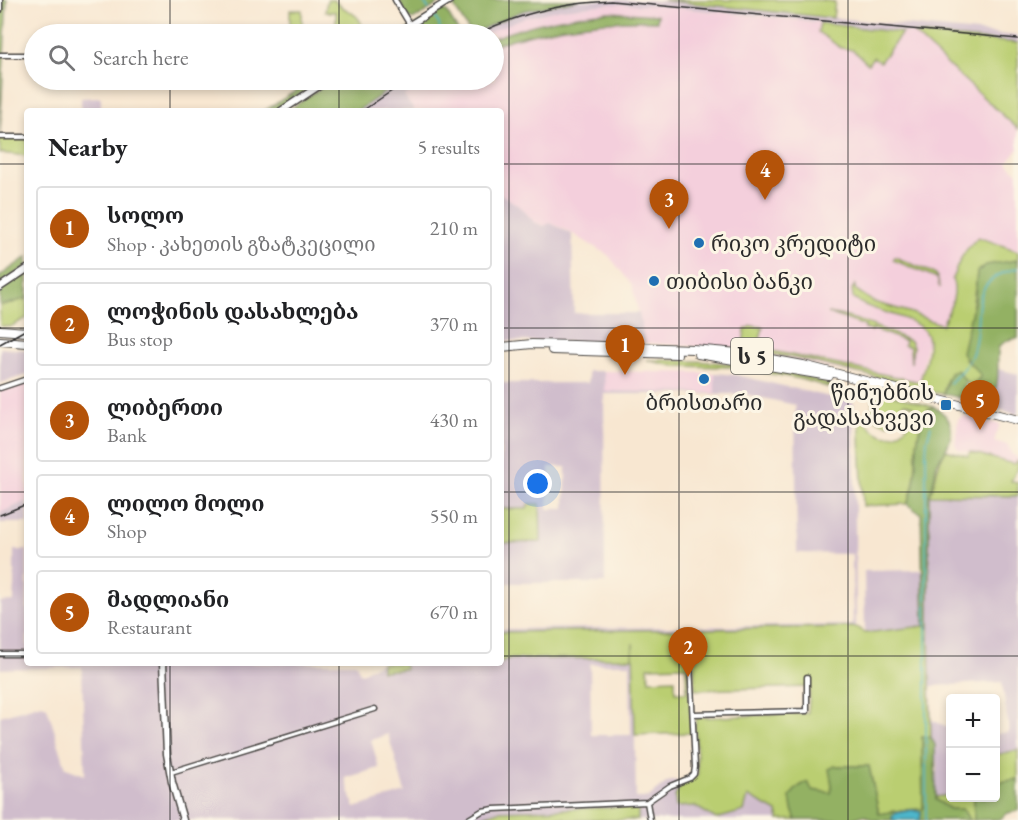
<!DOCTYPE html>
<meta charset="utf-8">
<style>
:root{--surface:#fff;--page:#f2f2f2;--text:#202124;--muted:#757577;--line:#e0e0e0;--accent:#b45309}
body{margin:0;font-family:"EB Garamond","Noto Serif Georgian",serif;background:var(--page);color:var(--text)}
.controls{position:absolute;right:18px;bottom:18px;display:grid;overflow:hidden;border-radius:6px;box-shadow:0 3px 9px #0003}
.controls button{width:54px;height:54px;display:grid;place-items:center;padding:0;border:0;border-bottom:2px solid var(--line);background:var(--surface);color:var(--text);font:30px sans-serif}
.you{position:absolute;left:538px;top:484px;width:21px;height:21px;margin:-15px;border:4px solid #fff;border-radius:50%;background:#1a73e8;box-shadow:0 0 0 9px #1a73e833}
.badge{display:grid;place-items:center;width:39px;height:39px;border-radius:50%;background:var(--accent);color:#fff;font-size:20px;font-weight:700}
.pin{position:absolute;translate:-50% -50px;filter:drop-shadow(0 2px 3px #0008)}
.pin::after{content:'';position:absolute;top:32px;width:21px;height:18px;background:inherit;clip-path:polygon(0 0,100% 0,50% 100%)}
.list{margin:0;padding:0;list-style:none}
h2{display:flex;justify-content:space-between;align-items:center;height:78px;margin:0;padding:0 24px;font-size:26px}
h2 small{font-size:20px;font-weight:400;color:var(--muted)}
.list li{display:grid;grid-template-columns:39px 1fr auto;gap:18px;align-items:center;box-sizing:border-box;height:84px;margin:0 12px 12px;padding:0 12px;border:2px solid var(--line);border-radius:6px}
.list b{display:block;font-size:22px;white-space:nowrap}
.list p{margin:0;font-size:20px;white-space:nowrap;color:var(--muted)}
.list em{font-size:20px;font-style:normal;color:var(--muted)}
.icon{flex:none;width:33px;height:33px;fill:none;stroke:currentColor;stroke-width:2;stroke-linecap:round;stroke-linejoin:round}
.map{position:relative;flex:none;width:1018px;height:820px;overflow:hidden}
.search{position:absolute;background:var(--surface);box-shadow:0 3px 9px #0003;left:24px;top:24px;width:480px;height:66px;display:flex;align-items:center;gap:15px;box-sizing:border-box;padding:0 21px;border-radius:33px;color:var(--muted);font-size:22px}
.panel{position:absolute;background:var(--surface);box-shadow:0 3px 9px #0003;left:24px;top:108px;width:480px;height:558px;border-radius:6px}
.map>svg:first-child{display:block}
</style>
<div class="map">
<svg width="1018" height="820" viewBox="0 0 1018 820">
<rect width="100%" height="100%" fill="#fcf5e5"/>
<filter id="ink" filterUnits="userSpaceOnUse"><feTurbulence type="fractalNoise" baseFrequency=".0167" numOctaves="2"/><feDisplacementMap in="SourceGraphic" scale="12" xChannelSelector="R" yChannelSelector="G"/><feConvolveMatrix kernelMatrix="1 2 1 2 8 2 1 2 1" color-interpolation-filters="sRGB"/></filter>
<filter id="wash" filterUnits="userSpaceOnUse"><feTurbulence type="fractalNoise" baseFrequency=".008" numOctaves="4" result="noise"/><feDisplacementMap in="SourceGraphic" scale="24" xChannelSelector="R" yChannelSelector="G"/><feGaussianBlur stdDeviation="1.35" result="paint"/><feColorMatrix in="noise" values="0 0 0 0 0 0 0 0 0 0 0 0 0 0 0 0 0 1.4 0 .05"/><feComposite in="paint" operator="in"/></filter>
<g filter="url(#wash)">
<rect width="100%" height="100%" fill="#f8e7d1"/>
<path fill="#f4cfdc" d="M611 4 659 6 820 23 818 32 841 48 853 50 880 62 902 33 914 34 1018 129V149L1007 163 1018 173V251L978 237 963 252 957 265 952 279 954 284 953 299 942 325 915 314 911 322 923 329 928 339 918 390 862 375 784 359 718 348 645 343 632 285 608 255 568 231 550 223 545 226 534 222 521 207 501 194V111H415L404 96 426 80H494V34H484L495 29 523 18 561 9Z
M604 371 715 373 716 393 604 391Z
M27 383V501L0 513V391Z
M963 416 1000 424 994 441 1008 445 1012 454 1018 458V461L1013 464 958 449 955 444 958 419Z"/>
<path fill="#d0bdcc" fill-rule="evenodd" d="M571 0H648L738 8 1018 36V43L914 34 800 20 659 6 611 4 561 9 523 18 484 34H471L522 11Z
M403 80H426L404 96 415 111H357Z
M101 97V111H81V98Z
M501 194 521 207 534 222 544 226 550 223 572 234 574 313H639L645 343 501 341Z
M0 348 27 350V375L0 383Z
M998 369 1018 374V415L991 407 998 380Z
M588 371H604L605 391 715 393V373L736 375 834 398 837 389 854 403 856 627 633 630 636 798H648L667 782 676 780 680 788 675 797 677 807 695 806 748 795 777 812 779 820H566L565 818 486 820H0V716L42 704 47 707 66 768 85 775 82 667 0 669V602L14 601V550H27V663H356L360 674 380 663H501V629L853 625 852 554 797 553 795 405 745 394H604L605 583H501V383H588ZM549 467H566L565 509H548ZM590 664H630L631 735H591ZM388 734 405 792 355 808 345 778 379 768 371 740Z
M929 495 1018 496V750L996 755V734L1009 732 1002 682 931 686 932 720 950 728V795L935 797 937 767 935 745 931 737Z
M27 501V523H0V513Z
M922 570 924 626 865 633 864 571Z"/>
<path fill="#bace71" stroke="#727c4e" stroke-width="1.5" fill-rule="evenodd" d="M327 0H334C344 12 362 12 363 31L356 29 351 34H336V12H325Z
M663 0H818L835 2 833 18Z
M290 10H302V34H290Z
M820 23 902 33 880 62 873 57 868 64 853 50 841 48 818 32Z
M914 34 1018 43V129Z
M0 137H27V156L0 153Z
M978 237 1018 251V260L977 273 965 360 977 369 982 376 972 386 966 382 957 370 947 378 943 394 918 390V387L804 360 748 350 743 346 745 330 751 326 763 327 758 348 920 382C923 369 930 353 928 340 926 315 870 314 853 298L852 289 855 285V289L874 302 909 312 942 325C948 311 959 295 952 279 960 259 963 252 978 237Z
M895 257 936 274 940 288 937 278 893 260Z
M27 298V318L10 327 0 326V305L9 304Z
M828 313C851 316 889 331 910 341L913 347 911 363 910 347 904 345 905 341 873 329 872 331 865 329V326Z
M646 360C705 360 775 364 830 385L831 388 801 379 731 367 674 366Z
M886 393 934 407 928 409C909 438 923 470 907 504L863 506 859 412C867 425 879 441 897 434 903 431 910 422 915 418L913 406 904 403C896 415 895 432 876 419L872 411 873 398 881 394Z
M946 450 968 456 970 452 1013 464 1018 461V468L1011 481 1018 482V496L929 495C938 480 934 467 946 450Z
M528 504H540L541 542 501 543V509H527Z
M924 626 929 628 931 737H922L923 810H902L879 814 869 766H835L831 793 812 790 792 809 796 820H779L777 812 748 796 744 811 716 819 695 806 676 807 675 797 679 788 678 785 691 780 698 775 695 726 696 718 808 713 810 687 695 690 694 662 697 658 695 654 688 652 691 733 635 735 633 643 632 658 507 659 501 663V632L856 627 865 633ZM686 666 687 692H675V679L649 680 648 667Z
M382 663H404L405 669 382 671Z
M1018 750V779L996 783V755Z
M950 795V798H974L975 820H969L963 809H950L936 800 935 797Z
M628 807 638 811V820H566L565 818 474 820 498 811Z"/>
<path fill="#93b163" stroke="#5f6e47" stroke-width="1.5" d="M0 0H7L0 134Z
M398 0H438L440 3 413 20 409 18Z
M450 0H578L522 11 471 34Z
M442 10 447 12 460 34H400Z
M609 12 657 15V21C600 19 547 27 494 45V38C531 23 568 16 609 12Z
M313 80H322L275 111H264Z
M333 80H403L357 111H292L290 109Z
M27 257V266L0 284V276Z
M1018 260V338L1008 340 999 346C996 360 1000 374 996 388L991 392 985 388 979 395 972 386 981 376C975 367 966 362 962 352L975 298 977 272 986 265Z
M27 271V298L9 304 0 305V290Z
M957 370 966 382 962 398 943 394 950 373Z
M934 407C953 417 956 432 945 451 943 455 939 458 937 463 934 474 935 485 929 495V628L924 626 921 514 907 504C924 469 908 438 929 409Z
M922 737H931L935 745 936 800 950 809H963L969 820H920L921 812 892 817 893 820H873L864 815 849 820H796L792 809 790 797C795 789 799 785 808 782L812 790 831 793 832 785 829 769 835 766H869L879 814 902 810 923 809Z
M1018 779V811L1008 813 1000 819 974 820V798H996V783Z"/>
<path fill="#4db6cb" stroke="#3c707b" stroke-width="1.5" d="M912 810 921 812 920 820H893L892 817 896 813Z"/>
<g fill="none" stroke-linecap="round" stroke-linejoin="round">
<path stroke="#4db6cb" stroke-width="1.5" d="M421 0 429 9
M433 15 439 24 441 34
M950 383C957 375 967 366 971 357 987 317 961 282 1018 268
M926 820V454L927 440 931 426"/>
</g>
</g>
<g filter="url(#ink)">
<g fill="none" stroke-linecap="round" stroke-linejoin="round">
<g stroke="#4a4744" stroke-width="7">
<path id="street" d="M395 0 410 25
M0 10V0
M0 55H34
M0 137H27
M0 388 27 379
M0 654H27
M693 714 807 711V677
M171 772 375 709
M647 802 670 786 690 778 694 774 695 767 690 662
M647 802 650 820
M467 820 482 811 494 809 647 802"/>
</g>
<g stroke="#4a4744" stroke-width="9">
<path id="secondary" d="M395 34 450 0
M281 111 328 80
M0 287 27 269
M163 663 167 754 172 782 183 820"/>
</g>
<g stroke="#4a4744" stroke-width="10">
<path id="highway" d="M0 330 27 332
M0 341 27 343
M502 347 532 344 574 345 693 349 738 353 803 365 1018 420
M552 350 677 354
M698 354 829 376"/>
</g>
<use href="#street" stroke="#fff" stroke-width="4"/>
<use href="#secondary" stroke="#fff" stroke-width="6"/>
<use href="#highway" stroke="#fff" stroke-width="8"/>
<path stroke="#2b2b2b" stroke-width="1.5" d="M477 34C520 13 563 3 611 1L1018 39
M362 111 408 80
M0 344 27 329
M0 515 27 504"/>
</g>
</g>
<path fill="none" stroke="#2b2b2b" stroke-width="1.5" stroke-opacity="0.55" d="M170 0V34M339 0V34M509 0V820M679 0V820M848 0V820M170 80V111M339 80V111M0 164H27M501 164H1018M0 328H27M501 328H1018M0 492H27M501 492H1018M0 656H27M501 656H1018M170 663V820M339 663V820"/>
<g fill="#1f6fb2" stroke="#fcf5e5" stroke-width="2">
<circle cx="699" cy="243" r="6"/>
<circle cx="654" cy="281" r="6"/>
<circle cx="704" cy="379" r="6"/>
<rect x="940" y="399" width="12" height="12" rx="3"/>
</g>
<g text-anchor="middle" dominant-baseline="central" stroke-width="6" stroke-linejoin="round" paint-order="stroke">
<rect fill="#fcf5e5" stroke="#6a6863" stroke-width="1.5" x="731" y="338" width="42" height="36" rx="4.5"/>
<g font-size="21" font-weight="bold" fill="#2b2b2b">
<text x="752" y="356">ს 5</text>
</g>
<g font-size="22" fill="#2b2b2b" stroke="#fcf5e5" text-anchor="start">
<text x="711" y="243">რიკო კრედიტი</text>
<text x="666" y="281">თიბისი ბანკი</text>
<text x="934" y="392" text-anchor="end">წინუბნის<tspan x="934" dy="25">გადასახვევი</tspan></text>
<text x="704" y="402" text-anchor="middle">ბრისთარი</text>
</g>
</g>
</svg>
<div class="controls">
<button>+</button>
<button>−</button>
</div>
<div class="you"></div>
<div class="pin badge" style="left:625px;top:375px">1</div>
<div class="pin badge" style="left:688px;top:677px">2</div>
<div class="pin badge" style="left:669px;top:229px">3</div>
<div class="pin badge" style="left:765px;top:200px">4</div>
<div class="pin badge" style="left:980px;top:430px">5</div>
<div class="search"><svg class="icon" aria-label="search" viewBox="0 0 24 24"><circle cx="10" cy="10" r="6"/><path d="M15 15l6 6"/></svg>Search here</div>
<section class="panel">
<h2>Nearby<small>5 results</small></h2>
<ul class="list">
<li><span class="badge">1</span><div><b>სოლო</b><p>Shop · კახეთის გზატკეცილი</p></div><em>210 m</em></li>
<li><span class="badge">2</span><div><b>ლოჭინის დასახლება</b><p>Bus stop</p></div><em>370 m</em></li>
<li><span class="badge">3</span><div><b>ლიბერთი</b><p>Bank</p></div><em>430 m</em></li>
<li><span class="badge">4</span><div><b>ლილო მოლი</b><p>Shop</p></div><em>550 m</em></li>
<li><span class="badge">5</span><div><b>მადლიანი</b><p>Restaurant</p></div><em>670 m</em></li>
</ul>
</section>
</div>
